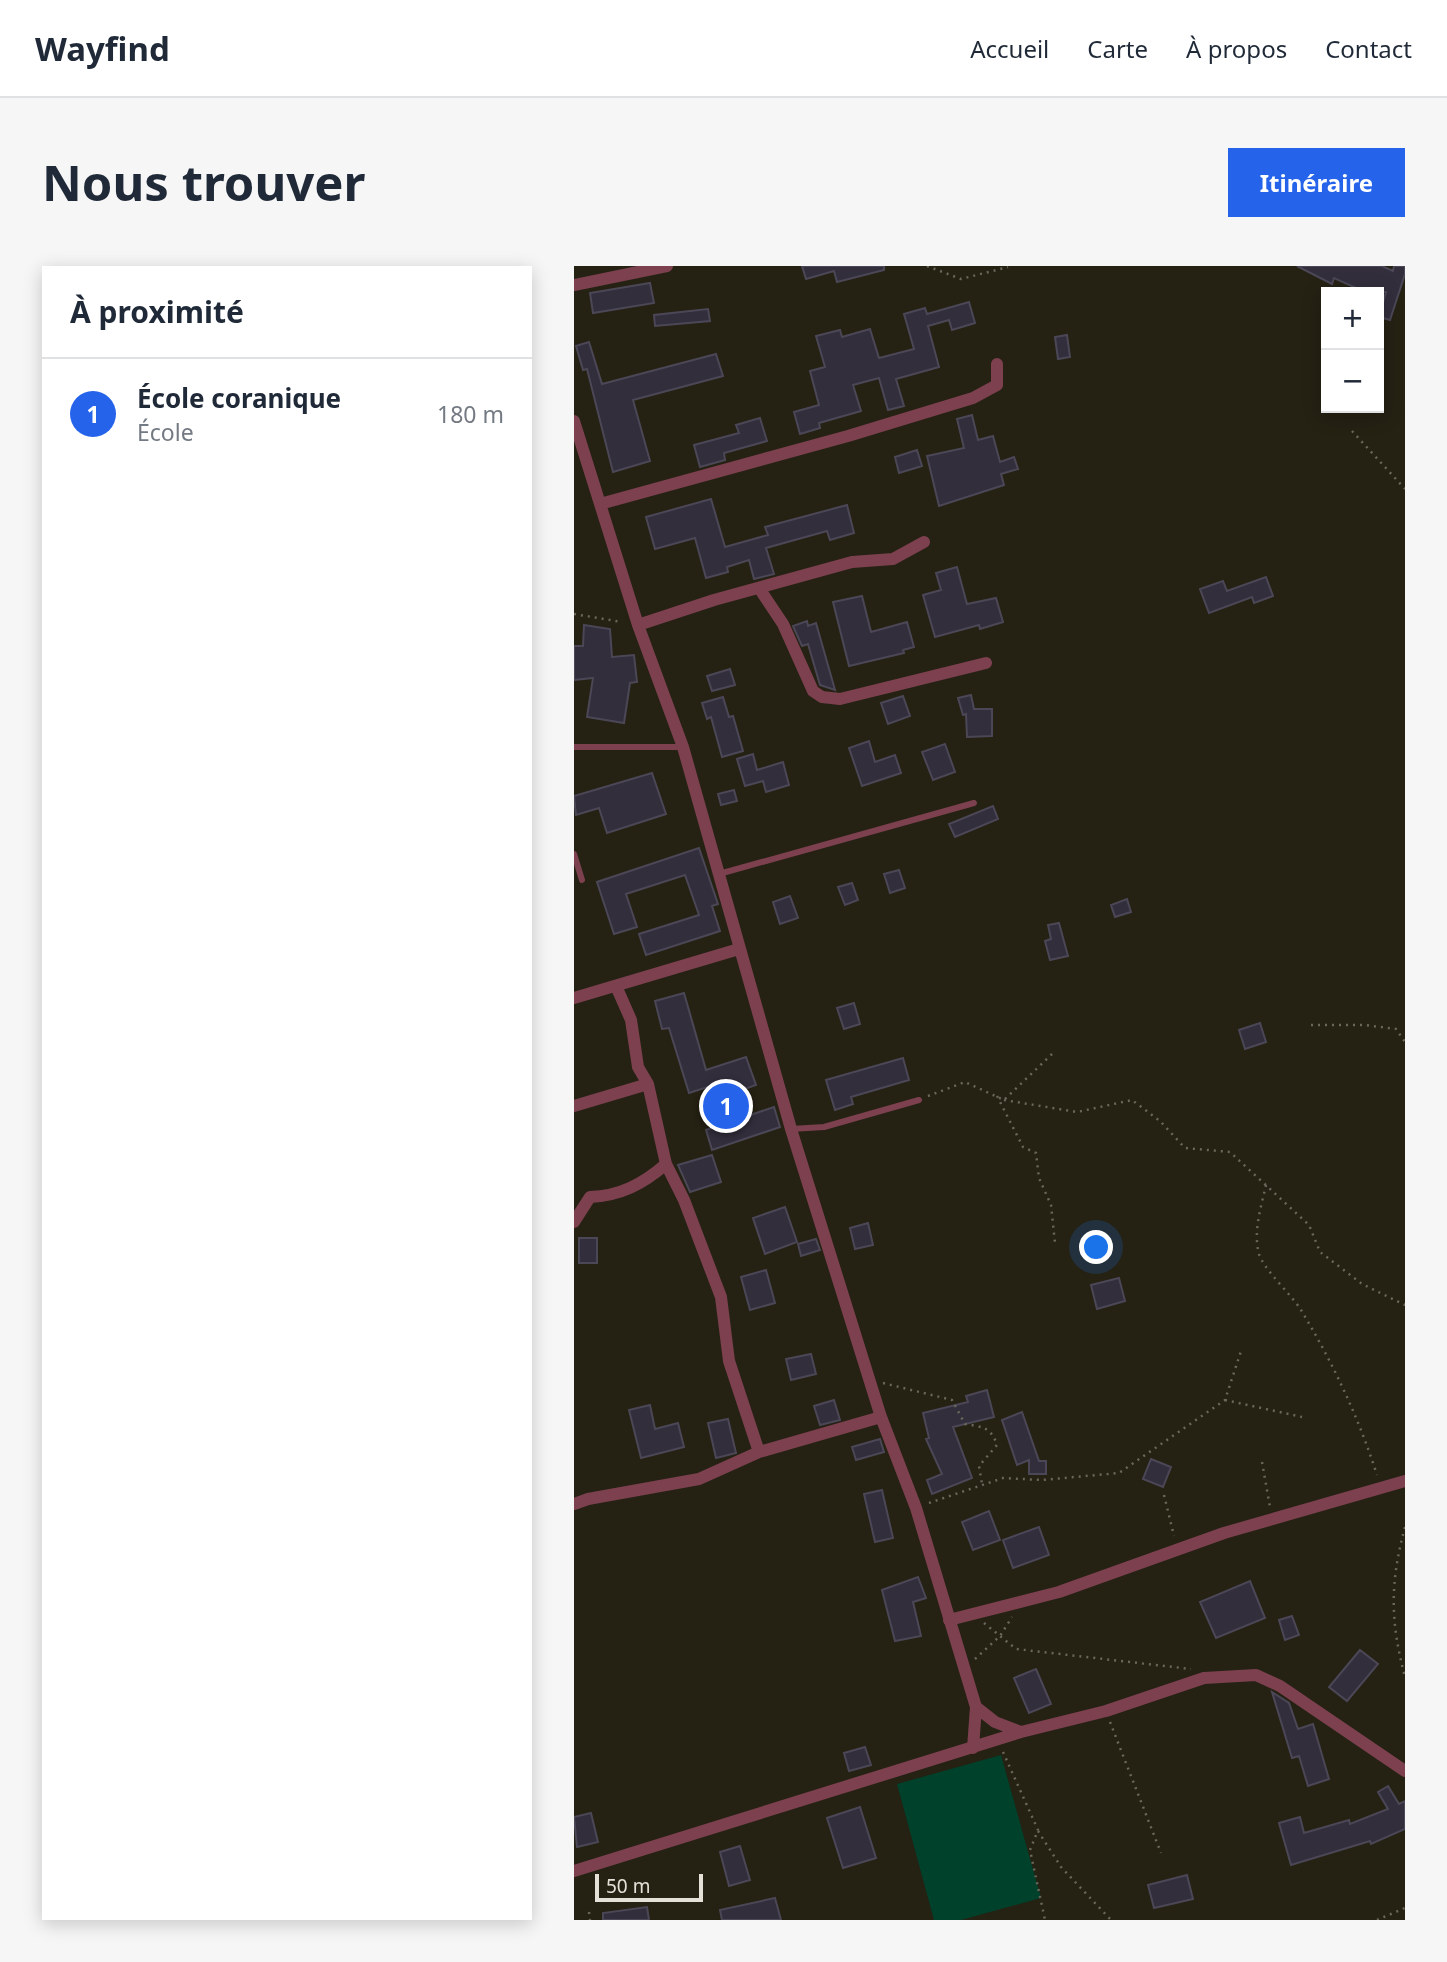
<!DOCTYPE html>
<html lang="fr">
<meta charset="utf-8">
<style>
:root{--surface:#fff;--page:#f6f6f7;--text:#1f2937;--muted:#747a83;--line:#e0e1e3;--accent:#2563eb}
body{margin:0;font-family:"Noto Sans",sans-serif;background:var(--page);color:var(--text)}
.controls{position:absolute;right:21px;top:21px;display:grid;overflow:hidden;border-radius:0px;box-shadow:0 4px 18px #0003}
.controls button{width:63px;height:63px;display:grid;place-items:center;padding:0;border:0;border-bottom:2px solid var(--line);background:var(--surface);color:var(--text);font:35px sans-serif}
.scale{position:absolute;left:21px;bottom:18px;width:108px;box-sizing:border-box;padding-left:7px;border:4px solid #e4e2d8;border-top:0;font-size:19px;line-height:24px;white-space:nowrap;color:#e4e2d8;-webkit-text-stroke:5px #252113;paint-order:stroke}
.you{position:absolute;left:523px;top:982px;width:24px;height:24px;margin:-18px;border:5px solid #fff;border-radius:50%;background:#1a73e8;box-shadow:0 0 0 10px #1a73e833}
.badge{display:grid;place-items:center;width:46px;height:46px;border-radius:50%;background:var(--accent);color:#fff;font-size:23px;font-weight:700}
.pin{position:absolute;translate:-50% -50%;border:4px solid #fff;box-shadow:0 2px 7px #0006}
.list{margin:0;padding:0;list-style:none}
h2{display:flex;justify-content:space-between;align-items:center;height:91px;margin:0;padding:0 28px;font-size:30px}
h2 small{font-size:23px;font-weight:400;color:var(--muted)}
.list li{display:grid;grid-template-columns:46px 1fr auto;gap:21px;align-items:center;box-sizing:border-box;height:112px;padding:0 28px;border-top:2px solid var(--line)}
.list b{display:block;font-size:26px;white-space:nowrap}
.list p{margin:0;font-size:23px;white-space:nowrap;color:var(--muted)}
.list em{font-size:23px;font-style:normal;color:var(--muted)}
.map{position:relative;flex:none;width:831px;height:1654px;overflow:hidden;border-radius:0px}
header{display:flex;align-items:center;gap:42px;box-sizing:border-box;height:98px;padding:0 35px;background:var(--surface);border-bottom:2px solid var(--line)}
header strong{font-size:33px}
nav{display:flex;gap:38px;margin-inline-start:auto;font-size:24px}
.intro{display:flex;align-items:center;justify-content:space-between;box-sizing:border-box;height:168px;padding:0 42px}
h1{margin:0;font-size:49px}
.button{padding:18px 32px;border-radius:0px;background:var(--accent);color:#fff;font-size:24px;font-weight:700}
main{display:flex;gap:42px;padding:0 42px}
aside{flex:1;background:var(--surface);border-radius:0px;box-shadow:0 4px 18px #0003}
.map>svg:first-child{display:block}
</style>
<header>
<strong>Wayfind</strong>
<nav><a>Accueil</a><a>Carte</a><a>À propos</a><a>Contact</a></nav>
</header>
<div class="intro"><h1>Nous trouver</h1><a class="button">Itinéraire</a></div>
<main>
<aside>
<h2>À proximité<small></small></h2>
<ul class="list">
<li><span class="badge">1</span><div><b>École coranique</b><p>École</p></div><em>180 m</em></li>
</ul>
</aside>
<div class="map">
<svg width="831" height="1654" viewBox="0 0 831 1654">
<rect width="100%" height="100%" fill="#252113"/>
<path fill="#00412b" d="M427 1489 467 1632 387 1654H360L323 1518Z"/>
<path fill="#322e3c" stroke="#4b4756" stroke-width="2" d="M228 0H310V4L263 16 260 5 232 13Z
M723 0H808L819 5 820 0H831V8L816 54 805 51 812 26H791L760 12 758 18Z
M76 17 80 37 19 47 16 27Z
M395 36 401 57 378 64 375 54 354 60 365 101 322 113 330 140 314 144 305 112 279 119 287 145 245 157 246 162 226 168 220 146 245 139 236 105 251 101 242 70 266 64 268 71 296 63 305 92 340 83 330 48 351 42 353 48Z
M134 43 136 55 81 60 80 49Z
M493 69 496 91 484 93 481 71Z
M15 76 28 118 142 88 149 110 59 134 76 195 39 206 13 103 9 104 2 80Z
M398 149 404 174 419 170 426 196 440 191 444 203 427 208 430 219 365 240 353 190 390 182 383 153Z
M186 152 193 175 150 187 151 194 126 201 120 179 165 167 162 159Z
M343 184 348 200 325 207 321 191Z
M137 233 151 281 194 269 191 261 273 239 280 267 256 274 253 265 192 282 200 308 180 313 175 294 153 301 154 306 132 312 121 272 81 283 72 251Z
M383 301 393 338 422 332 429 356 406 363 405 359 361 371 349 329 367 324 362 307Z
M692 311 699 330 680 337 678 331 635 347 626 323 649 315 653 325Z
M288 330 297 366 333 356 340 381 329 384 330 387 275 400 259 336Z
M233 355 234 360 242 357 261 424 246 419 234 378 228 380 219 360Z
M10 359 36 363 38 391 60 389 63 416 56 417 50 457 13 451 19 412 0 414V380H9Z
M156 403 161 419 138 425 133 410Z
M397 429 400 443H418V470L393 471 392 448 389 449 384 432Z
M329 430 336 450 314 458 307 437Z
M149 431 155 451 159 450 169 485 148 491 137 451 133 453 128 437Z
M295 475 301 496 321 489 327 507 288 520 275 482Z
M371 478 381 506 359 514 348 486Z
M179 488 183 504 209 496 215 519 192 526 189 515 171 520 163 493Z
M78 507 92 548 33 567 25 542 2 549 0 530Z
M160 524 163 535 147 539 144 528Z
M419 540 424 553 381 571 375 558Z
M125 582 144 638 138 640 146 665 72 689 65 668 125 649 111 609 52 628 63 661 40 668 23 616Z
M325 604 331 622 316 627 310 608Z
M278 617 284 634 271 639 264 621Z
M216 630 224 652 206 658 199 636Z
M553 633 557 646 541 651 537 639Z
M485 657 494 690 476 694 471 675 477 673 474 659Z
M110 727 132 804 172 791 182 819 157 828 152 815 115 827 95 762 88 763 81 735Z
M280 737 286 758 270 763 263 742Z
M686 757 692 776 671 783 665 764Z
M329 792 335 814 277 831 279 838 261 844 252 814Z
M200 841 206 861 138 884 132 864Z
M138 889 147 916 116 926 104 899Z
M211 941 223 976 191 988 179 952Z
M294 957 299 979 281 983 276 962Z
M5 972H23V997H5Z
M242 973 246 984 227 990 224 978Z
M192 1004 201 1037 176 1044 167 1011Z
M545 1012 551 1035 523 1043 517 1019Z
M237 1088 242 1108 217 1114 212 1093Z
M413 1124 420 1151 379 1161 398 1212 358 1228 353 1214 368 1208 352 1173 355 1172 349 1147 394 1136 392 1130Z
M260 1134 266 1154 246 1159 240 1140Z
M76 1139 81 1163 104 1157 110 1181 67 1192 55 1144Z
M448 1146 465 1195H472V1208H455V1194L443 1199 428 1154Z
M154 1153 162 1187 142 1192 134 1157Z
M306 1173 310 1186 282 1194 278 1181Z
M577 1193 597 1201 589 1221 569 1213Z
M308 1224 319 1272 301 1276 290 1228Z
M415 1245 426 1274 399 1284 388 1256Z
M465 1261 475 1289 439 1302 429 1274Z
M344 1311 352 1332 339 1336 347 1370 321 1375 308 1324Z
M676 1315 691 1352 642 1372 626 1336Z
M718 1350 725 1369 711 1374 705 1354Z
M786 1384 804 1398 773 1435 755 1421Z
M462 1403 477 1438 455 1447 440 1412Z
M698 1426 715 1437 724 1463 739 1458 755 1513 734 1520 725 1490 718 1492Z
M291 1481 297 1499 275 1505 270 1487Z
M814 1520 825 1538 831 1535V1563L797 1578 796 1575 717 1599 705 1557 726 1551 730 1567 775 1554 776 1558 814 1543 804 1526Z
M286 1541 302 1592 269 1602 253 1552Z
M17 1547 24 1576 3 1581 0 1551Z
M166 1580 176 1614 155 1620 146 1586Z
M613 1609 619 1633 580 1642 574 1619Z
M201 1632 207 1654H148L146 1644Z
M73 1641 75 1654H29V1647Z"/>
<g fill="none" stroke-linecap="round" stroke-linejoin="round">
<path stroke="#6a675b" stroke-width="2.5" stroke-dasharray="2 5" stroke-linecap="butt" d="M353 0 387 13 434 1
M778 165 831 223
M0 348 48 356
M737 759H791L822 763 831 776
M354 830 391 816 430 834 478 788
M423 830 449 881 462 887 465 912 477 939 481 977
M430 834 503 846 558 834 586 855 611 882 656 886 735 959 746 986 788 1018 831 1039
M692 919C687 941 679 966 685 988 690 1004 717 1028 727 1044 759 1097 784 1150 803 1209
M309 1117 378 1134 391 1158C409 1161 417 1161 423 1179L405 1200 408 1218
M651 1134 728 1151
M688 1196 696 1241
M590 1229 600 1270
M355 1237 429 1212 468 1214 545 1207 651 1134 668 1082
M831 1261C816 1316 816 1355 831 1411
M410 1357 442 1383 617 1403
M401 1393 426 1370 438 1351
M536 1456 587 1587
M429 1486 464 1564 456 1584 471 1654
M464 1565 487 1601 537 1654
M15 1646 16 1654
M803 1654 831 1642"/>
<path stroke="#7c404f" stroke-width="6" d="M0 481H109
M0 588 8 614
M145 608 400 537
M217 863 250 861 345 834"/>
<path stroke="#7c404f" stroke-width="12" d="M0 19 93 0
M0 155 64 359 109 481 217 863 307 1151 342 1242 402 1441 421 1456 447 1466 532 1445 630 1412 682 1409 706 1420 831 1505
M26 238 274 170 399 132 423 119V98
M185 322 209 358 239 425 248 431 266 433 412 397
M64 359 140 334 278 296 319 293 350 276
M0 732 165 683
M74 818 92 898 110 934 147 1031 155 1095 185 1186 307 1151
M0 840 74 818 64 801 57 754 42 720
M0 956 16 931C46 930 69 918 92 898
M0 1238 14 1233 125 1213 185 1186
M375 1354 485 1326 650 1267 831 1215
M399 1482 402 1441
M0 1605 447 1466"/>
</g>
</svg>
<div class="controls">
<button>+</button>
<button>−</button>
</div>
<div class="scale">50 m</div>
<div class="you"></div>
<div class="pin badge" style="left:152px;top:840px">1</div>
</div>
</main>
